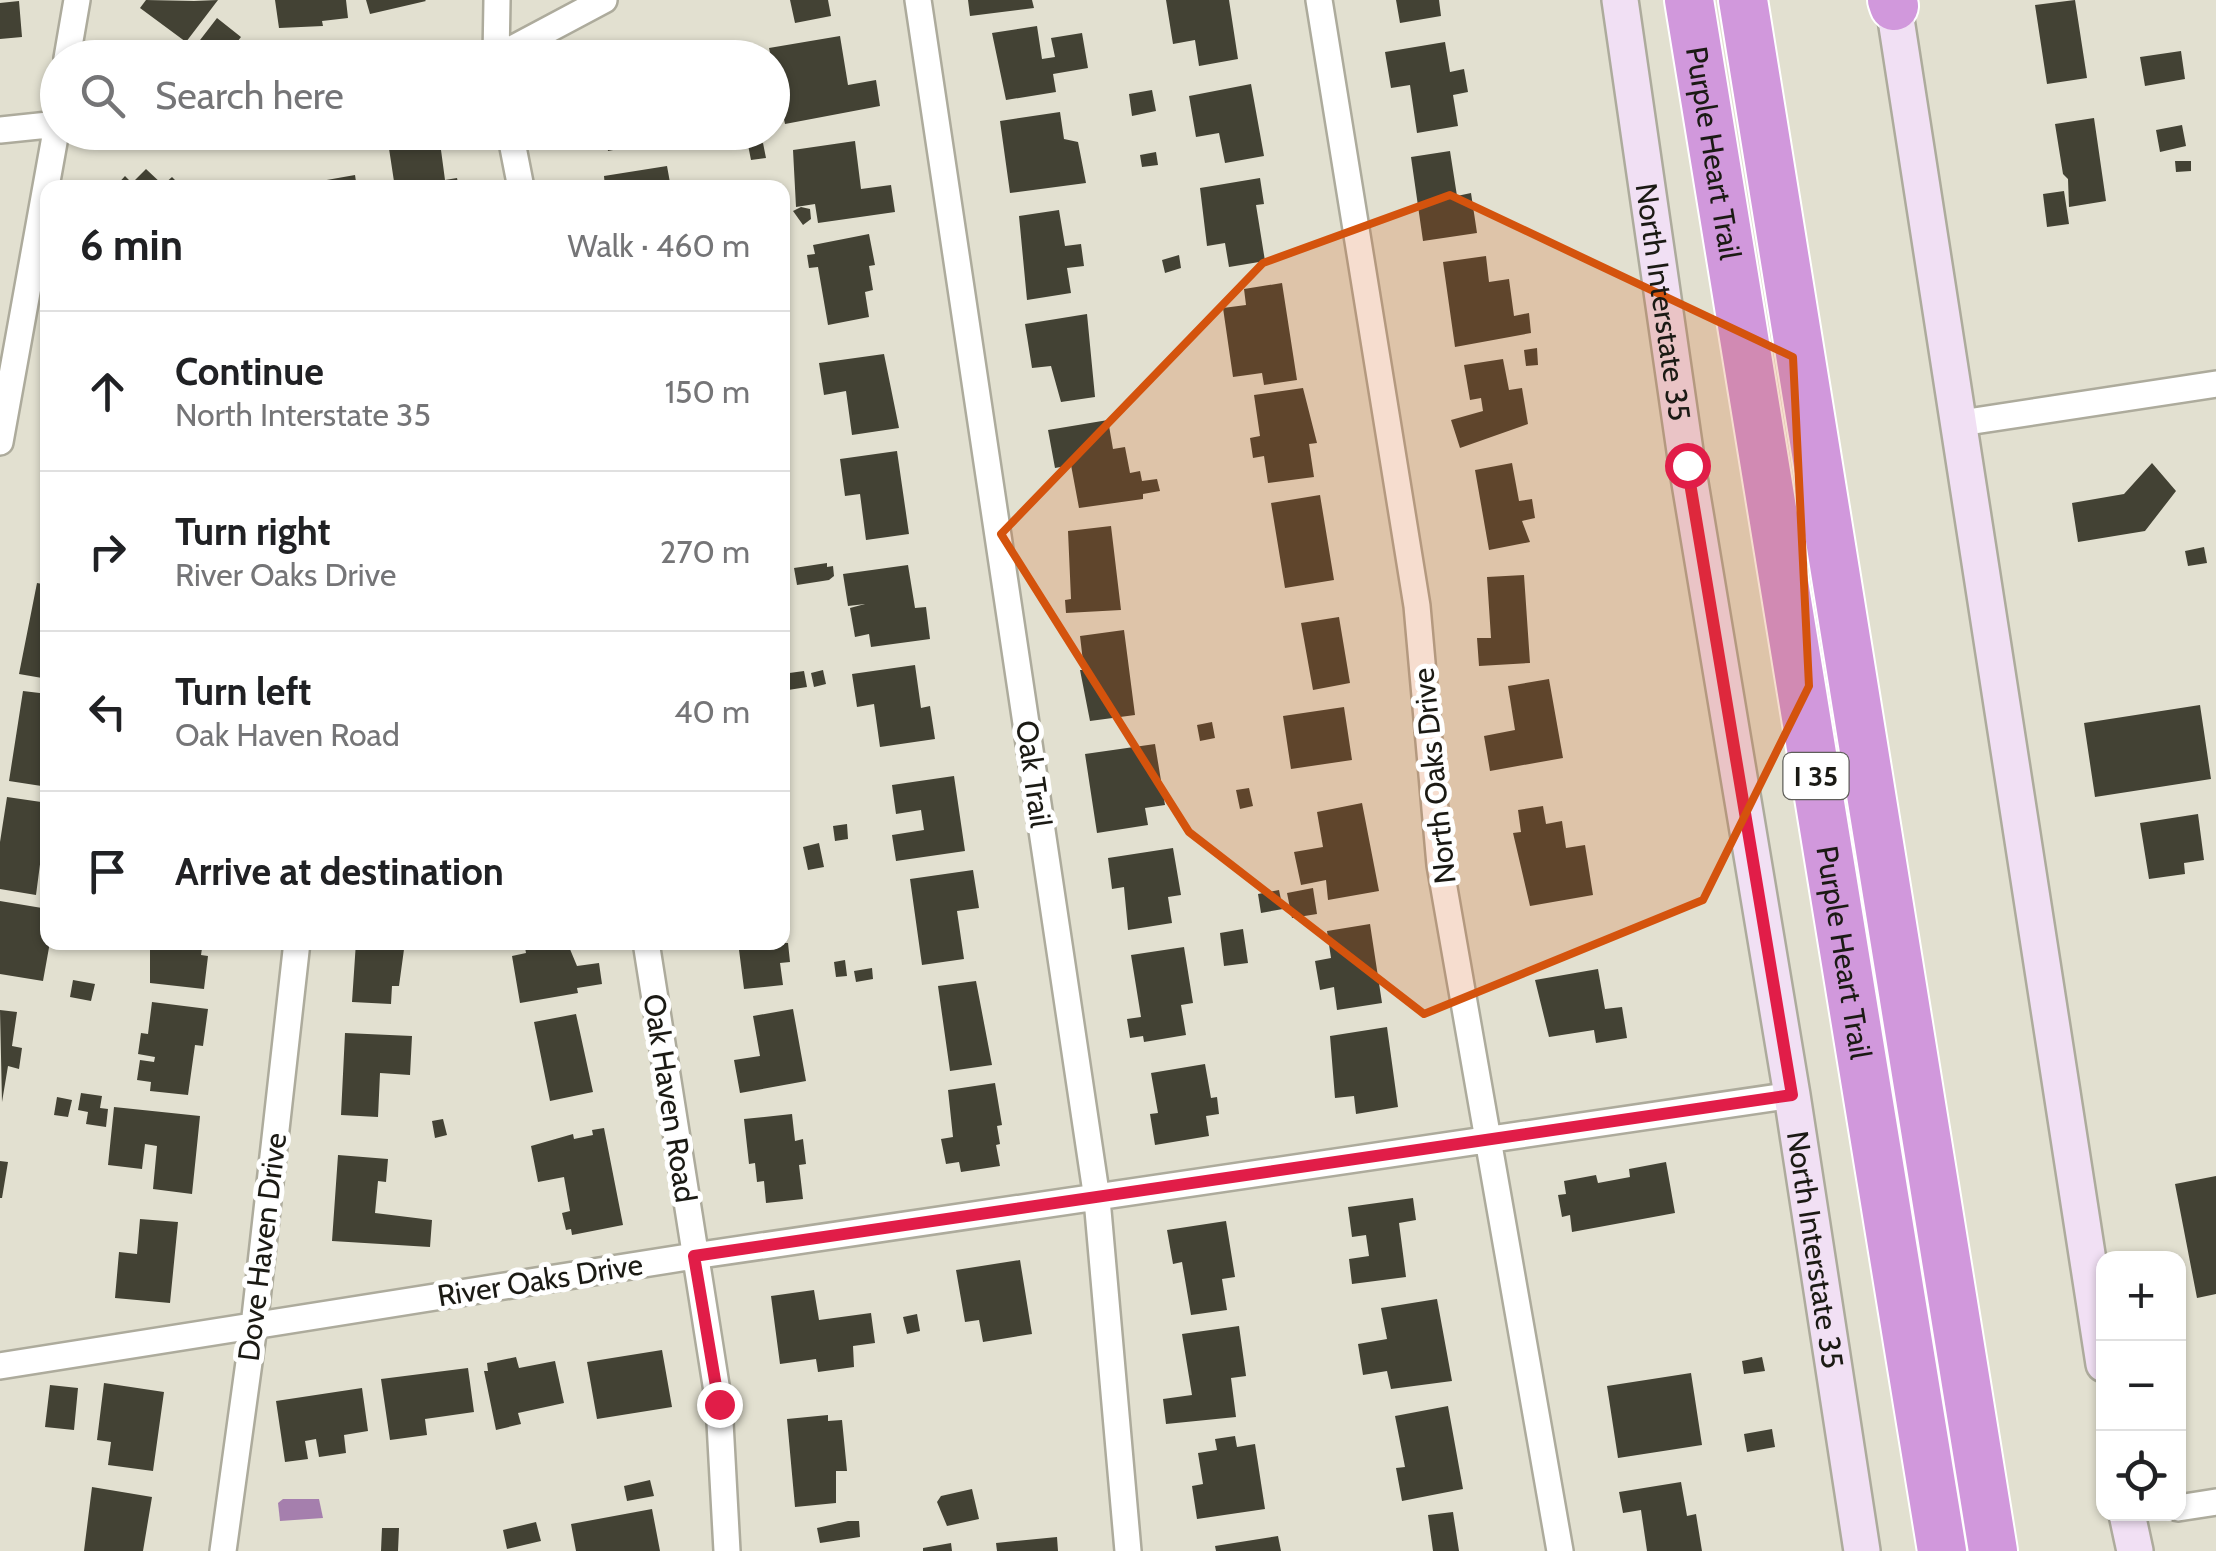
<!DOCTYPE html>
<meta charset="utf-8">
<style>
:root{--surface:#fff;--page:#f2f2f2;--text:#202124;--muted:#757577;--line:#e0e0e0}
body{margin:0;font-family:Cabin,sans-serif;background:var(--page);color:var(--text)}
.controls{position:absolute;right:30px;bottom:30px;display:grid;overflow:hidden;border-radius:20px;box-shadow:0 2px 8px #0004}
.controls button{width:90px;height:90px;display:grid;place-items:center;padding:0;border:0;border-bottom:2px solid var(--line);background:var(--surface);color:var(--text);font:50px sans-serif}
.stop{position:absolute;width:30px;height:30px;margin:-22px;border:8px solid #e11d48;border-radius:50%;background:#fff}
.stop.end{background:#e11d48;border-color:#fff;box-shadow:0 2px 10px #0008}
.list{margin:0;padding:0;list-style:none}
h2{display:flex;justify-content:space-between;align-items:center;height:130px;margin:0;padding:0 40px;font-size:42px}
h2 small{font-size:32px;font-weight:400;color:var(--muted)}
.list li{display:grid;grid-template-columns:65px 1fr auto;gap:30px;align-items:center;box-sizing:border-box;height:160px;padding:0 40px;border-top:2px solid var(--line)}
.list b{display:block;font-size:38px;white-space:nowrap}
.list p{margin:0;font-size:32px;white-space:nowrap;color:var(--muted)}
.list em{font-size:32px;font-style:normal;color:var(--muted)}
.icon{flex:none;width:55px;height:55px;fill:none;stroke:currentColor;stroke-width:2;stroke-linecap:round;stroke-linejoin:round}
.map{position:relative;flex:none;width:2216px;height:1551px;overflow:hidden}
.search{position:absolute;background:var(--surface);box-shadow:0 2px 8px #0004;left:40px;top:40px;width:750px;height:110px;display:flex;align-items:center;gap:25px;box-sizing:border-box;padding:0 35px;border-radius:55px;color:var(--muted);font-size:38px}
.panel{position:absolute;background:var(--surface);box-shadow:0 2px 8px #0004;left:40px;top:180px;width:750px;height:770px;border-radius:20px}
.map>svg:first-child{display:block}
</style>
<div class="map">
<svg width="2216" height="1551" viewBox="0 0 2216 1551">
<rect width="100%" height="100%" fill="#e2e0d0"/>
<path fill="#a57fad" d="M283 1499H319L323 1518 280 1521 278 1503Z"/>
<path fill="#434234" d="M146 0 194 1 218 0 186 42 140 8Z
M275 0H346L348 18 322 21 323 26 279 28Z
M366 0H425L426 1 370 14Z
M790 0H828L831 16 795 23Z
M968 0H1032L1034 8 970 16Z
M1166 0H1229L1238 59 1199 66 1195 40 1173 44Z
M1396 0H1439L1441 16 1400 23Z
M2075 0 2087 78 2047 84 2035 5Z
M19 1 22 37 0 39V3Z
M217 18 241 37 225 58H214L197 44Z
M1037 26 1042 59 1055 57 1051 38 1082 33 1088 68 1053 74 1056 92 1006 100 992 33Z
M840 36 848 85 876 80 880 106 785 124 769 48Z
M1445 42 1450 72 1464 69 1468 92 1453 95 1458 126 1417 133 1410 85 1391 88 1385 52Z
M2181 51 2185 79 2145 86 2140 57Z
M1251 84 1264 156 1225 163 1219 133 1196 137 1189 96Z
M1152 90 1156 111 1132 116 1129 94Z
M1060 112 1064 139 1078 142 1086 183 1010 193 1000 121Z
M2094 118 2106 201 2069 207 2068 179 2063 174 2055 124Z
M2182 125 2186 146 2160 152 2156 130Z
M605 132H647L649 143 608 151Z
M724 132H751L752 141 725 143Z
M439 135 445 180 457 178 459 188H395L388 142Z
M855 141 861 189 891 185 895 212 818 223 815 204 796 207 793 150Z
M763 143 766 158 751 160 748 145Z
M1450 151 1457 196 1471 193 1477 233 1423 241 1411 157Z
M1156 152 1158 165 1142 167 1140 155Z
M2175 161H2191V171L2176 172Z
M667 166 671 188H605L604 176Z
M146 169 163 185 172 177 179 184 176 188H114L125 176 132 183Z
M355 175 357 188H322L321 181Z
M1260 178 1264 204 1256 205 1265 261 1229 267 1225 243 1207 246 1200 188Z
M2064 191 2069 224 2047 227 2043 194Z
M801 207 810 209 811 219 803 225 793 211Z
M1059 210 1065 246 1081 244 1084 266 1067 268 1071 293 1027 300 1019 216Z
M869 234 875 265 869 266 873 290 865 292 869 317 828 325 818 267 809 268 807 255 815 254 813 245Z
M1179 255 1181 268 1165 273 1162 260Z
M1486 256 1489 282 1509 279 1514 316 1529 313 1531 333 1455 347 1443 262Z
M1282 283 1297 380 1264 385 1262 373 1233 377 1223 308 1246 305 1244 289Z
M1087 314 1095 397 1061 402 1051 366 1032 368 1025 324Z
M1537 348 1538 365 1526 366 1524 350Z
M884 354 899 428 852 435 846 391 824 395 819 363Z
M1503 359 1509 390 1522 388 1528 424 1460 448 1451 420 1483 411 1481 398 1470 400 1464 365Z
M1303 388 1317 443 1309 444 1314 477 1268 483 1264 456 1253 458 1250 438 1260 436 1254 395Z
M1108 420 1113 449 1125 447 1130 473 1140 471 1142 481 1157 479 1160 491 1143 494V499L1079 508 1071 465 1055 468 1048 430Z
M897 451 909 534 866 540 860 494 845 496 840 459Z
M1512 463 1519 501 1532 499 1535 518 1522 521 1530 542 1489 550 1475 470Z
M2152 463 2176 491 2145 531 2078 542 2072 503 2124 494Z
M1320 495 1334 580 1285 588 1271 503Z
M1111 526 1121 610 1066 613 1065 600 1071 599 1068 531Z
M2204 547 2207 563 2188 566 2185 551Z
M827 563V567L833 566 834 576 829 580 797 585 794 568Z
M908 565 915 608 926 607 930 639 871 647 869 634 855 637 850 608 865 604 848 606 843 574Z
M1524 575 1530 663 1479 666 1477 638H1491L1487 577Z
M37 583 48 585V679L19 674Z
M1339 617 1350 683 1313 690 1301 623Z
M1124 630 1135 715 1090 721 1080 670H1084L1080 636Z
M915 665 921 708 930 706 935 739 880 747 874 704 857 707 852 674Z
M823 670 826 684 814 687 811 673Z
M804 671 807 687 782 691V674Z
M1549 679 1563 758 1490 771 1484 736 1515 730 1508 686Z
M23 691 48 694V787L9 781Z
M2200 705 2211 779 2095 797 2084 723Z
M1344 707 1352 760 1291 769 1283 716Z
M1212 722 1215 738 1200 741 1197 725Z
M1155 744 1165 805 1145 808 1148 825 1097 833 1085 754Z
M954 776 965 851 896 861 892 835 924 830 921 810 896 814 892 785Z
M1249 788 1253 806 1240 809 1236 790Z
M7 797 48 803 36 895 0 889V842Z
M1362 803 1379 891 1328 900 1326 880 1301 885 1294 852 1323 847 1317 812Z
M1543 806 1546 824 1562 821 1566 848 1585 845 1593 895 1530 906 1513 833 1521 832 1518 810Z
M2198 814 2204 860 2184 863 2185 874 2149 879 2140 823Z
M847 824 848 839 835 841 833 826Z
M819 843 824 867 808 870 803 847Z
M1173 848 1181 895 1168 897 1172 923 1128 930 1124 887 1112 889 1108 858Z
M973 870 979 908 957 911 964 959 922 965 910 879Z
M1313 888 1317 914 1292 918 1287 893Z
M1279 890 1283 909 1261 913 1258 894Z
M0 901 48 909 50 942 43 981 0 974Z
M1370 924 1382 1003 1337 1010 1334 987 1320 990 1315 961 1331 958 1327 931Z
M1243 929 1248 963 1224 966 1220 933Z
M150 942H203L201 955 208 956 204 989 150 983Z
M356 942H405L399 986H392L391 1004 352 1002Z
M524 942H567L577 966 599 963 602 984 577 988 578 993 520 1003 512 956 526 953Z
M738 942 788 943 790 962 780 963 783 985 744 989Z
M1184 947 1193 1003 1181 1005 1186 1035 1144 1042 1143 1036 1130 1038 1127 1019 1141 1017 1131 955Z
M845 960 847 976 836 977 834 962Z
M872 968 873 979 856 982 854 971Z
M1598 969 1605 1009 1622 1007 1627 1038 1596 1043 1594 1030 1549 1037 1535 980Z
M73 980 95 984 91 1001 70 997Z
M976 981 992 1065 950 1071 938 986Z
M152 1002 208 1009 203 1046 195 1045 188 1095 150 1091 151 1082 137 1080 140 1060 154 1062 155 1057 138 1054 141 1033 148 1034Z
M793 1009 806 1081 740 1093 734 1060 760 1056 753 1016Z
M0 1010 17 1012 12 1046 22 1048 19 1069 8 1066 2 1102Z
M576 1014 593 1092 550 1101 534 1022Z
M1387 1027 1398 1107 1356 1114 1354 1096 1335 1098 1330 1036Z
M345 1033 412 1036 410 1075 380 1073 378 1117 341 1115Z
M1205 1064 1211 1098 1217 1097 1219 1114 1206 1116 1209 1136 1155 1145 1150 1114 1158 1113 1151 1073Z
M995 1083 1002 1125 997 1126 1000 1144 996 1145 1000 1166 961 1172 959 1162 946 1164 941 1139 953 1137 948 1090Z
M81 1093 102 1096 100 1108 108 1109 106 1127 86 1124 88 1112 78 1110Z
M57 1097 72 1100 68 1117 54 1115Z
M114 1107 200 1116 192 1194 153 1189 157 1146 145 1144 142 1169 108 1165Z
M792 1114 795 1141 803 1139 806 1164 799 1165 803 1199 766 1203 764 1181 757 1182 755 1163 749 1164 744 1119Z
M443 1119 447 1135 435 1138 432 1121Z
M604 1128 623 1225 572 1235 571 1229 566 1230 562 1213 570 1211 564 1177 538 1182 531 1146 573 1134 574 1139 593 1135 592 1130Z
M338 1155 388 1159 386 1182 378 1181 375 1213 432 1220 430 1247 332 1241Z
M0 1161 8 1162 2 1198H0Z
M1666 1162 1675 1213 1572 1232 1570 1215 1562 1217 1558 1195 1566 1194 1564 1181 1596 1175 1598 1183 1630 1177 1629 1169Z
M2216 1176V1294L2197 1298 2175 1184Z
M1413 1198 1416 1220 1399 1223 1406 1277 1352 1284 1349 1259 1369 1256 1366 1235 1352 1237 1348 1207Z
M140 1219 178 1222 170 1303 115 1298 119 1252 137 1254Z
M1226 1221 1235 1277 1222 1279 1227 1310 1191 1315 1182 1262 1173 1264 1167 1230Z
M1020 1260 1032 1334 983 1342 979 1320 965 1322 956 1270Z
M814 1290 819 1320 871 1313 875 1343 853 1346 854 1367 818 1372 816 1359 780 1364 771 1296Z
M1437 1299 1452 1381 1391 1389 1387 1371 1363 1375 1358 1344 1387 1339 1381 1308Z
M917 1314 920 1331 907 1334 903 1317Z
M1239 1326 1246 1376 1231 1378 1236 1417 1166 1424 1163 1399 1192 1395 1182 1334Z
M662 1350 672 1407 597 1419 587 1362Z
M516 1357 519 1368 555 1361 564 1403 518 1413 521 1424 496 1430 484 1371H488L487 1363Z
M1762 1357 1765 1371 1744 1374 1742 1361Z
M468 1368 474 1412 425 1419 427 1435 390 1440 381 1379Z
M1691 1373 1702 1445 1618 1458 1607 1386Z
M104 1383 164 1392 153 1471 108 1465 111 1442 97 1440Z
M50 1385 78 1388 74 1430 45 1427Z
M362 1388 368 1431 344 1435 346 1453 319 1457 316 1439 305 1441 308 1459 285 1462 276 1401Z
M1448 1406 1463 1489 1402 1501 1396 1468 1405 1467 1395 1416Z
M828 1415V1421L842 1420 847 1471H836V1503L795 1507 787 1419Z
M1772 1429 1775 1447 1747 1452 1744 1434Z
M1235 1436 1237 1447 1255 1444 1265 1509 1197 1519 1192 1486 1203 1484 1198 1453 1217 1450 1215 1439Z
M650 1480 654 1496 627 1501 624 1486Z
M1681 1482 1687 1516 1696 1514 1702 1551H1647L1641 1510 1623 1513 1619 1492Z
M92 1487 152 1497 143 1551H84Z
M972 1489 979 1519 947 1526 937 1502 941 1496Z
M652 1509 660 1551H576L571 1524Z
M1453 1512 1459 1551H1433L1428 1515Z
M848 1521H859L860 1537 820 1543 817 1528Z
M536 1522 541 1541 507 1549 503 1530Z
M382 1528H399L398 1551H381Z
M1278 1536 1281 1551H1216L1215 1546Z
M1057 1537 1058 1551H997L996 1543Z
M951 1543 952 1551H923V1548Z"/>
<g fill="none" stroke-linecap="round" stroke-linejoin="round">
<g stroke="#adab9c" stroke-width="30">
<path id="minor" d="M918 0 1097 1199 1128 1551
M1319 0 1417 606 1440 865 1560 1551
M67 58 77 0
M495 58 604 0
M496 58 497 0
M0 130 58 124
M510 132 521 188
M1961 423 2216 384
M0 442 58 120
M646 942 719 1404 727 1551
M0 1366 694 1256 1792 1095
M2178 1508 2216 1502
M223 1551 254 1326 297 942"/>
</g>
<g stroke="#adab9c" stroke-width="40">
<g id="secondary">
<path id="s1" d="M1620 0 1687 465 1792 1095 1862 1551"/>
<path d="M1893 0 2104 1364"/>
<path d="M2127 1514 2135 1551"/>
</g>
</g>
<g stroke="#fff" stroke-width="52">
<g id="motorway">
<path id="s2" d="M1689 0 1942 1551"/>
<path d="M1743 0 1993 1551"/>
<path d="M1892 0 1894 6"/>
</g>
</g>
<use href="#minor" stroke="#fff" stroke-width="25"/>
<use href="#secondary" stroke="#f1e0f4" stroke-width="35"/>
<use href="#motorway" stroke="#d198dc" stroke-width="48"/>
</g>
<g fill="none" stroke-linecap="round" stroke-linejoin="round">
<path stroke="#e11d48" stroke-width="12" d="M719 1404 694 1256 1792 1095 1687 465"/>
</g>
<path fill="#d4530d" fill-opacity="0.2" stroke="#d4530d" stroke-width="8" stroke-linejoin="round" d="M1450 195 1793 357 1809 686 1703 900 1424 1014 1189 832 1001 534 1263 263Z"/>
<g text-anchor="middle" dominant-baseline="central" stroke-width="10" stroke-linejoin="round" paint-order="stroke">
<rect fill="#fff" stroke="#5f5f5a" stroke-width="2.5" x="1783.5" y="753" width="65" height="46" rx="8"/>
<g font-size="28" font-weight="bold" fill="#1b1a14">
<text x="1816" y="776">I 35</text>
</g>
<g font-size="30" fill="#1b1a14" stroke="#fff">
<text stroke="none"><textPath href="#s2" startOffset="155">Purple Heart Trail</textPath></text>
<text stroke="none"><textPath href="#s1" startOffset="305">North Interstate 35</textPath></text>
<text transform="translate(1034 774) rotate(82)">Oak Trail</text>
<text transform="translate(1434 776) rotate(-96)">North Oaks Drive</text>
<text stroke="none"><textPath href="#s2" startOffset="965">Purple Heart Trail</textPath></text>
<text transform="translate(670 1098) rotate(81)">Oak Haven Road</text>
<text transform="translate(262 1247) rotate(-83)">Dove Haven Drive</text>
<text stroke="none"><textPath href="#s1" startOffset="1265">North Interstate 35</textPath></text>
<text transform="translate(540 1280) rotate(-9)">River Oaks Drive</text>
</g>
</g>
</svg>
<div class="controls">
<button>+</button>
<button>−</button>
<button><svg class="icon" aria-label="locate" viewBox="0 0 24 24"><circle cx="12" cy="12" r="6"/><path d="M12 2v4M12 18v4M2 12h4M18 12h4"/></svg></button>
</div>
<div class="stop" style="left:1687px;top:465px"></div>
<div class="stop end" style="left:719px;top:1404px"></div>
<div class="search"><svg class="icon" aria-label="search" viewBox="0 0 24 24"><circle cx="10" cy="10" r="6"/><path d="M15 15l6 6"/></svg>Search here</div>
<section class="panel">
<h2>6 min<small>Walk · 460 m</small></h2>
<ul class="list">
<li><svg class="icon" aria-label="ahead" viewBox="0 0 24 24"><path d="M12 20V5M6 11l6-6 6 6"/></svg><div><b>Continue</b><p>North Interstate 35</p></div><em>150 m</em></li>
<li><svg class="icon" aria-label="right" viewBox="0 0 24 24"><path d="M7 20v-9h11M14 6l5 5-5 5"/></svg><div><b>Turn right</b><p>River Oaks Drive</p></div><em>270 m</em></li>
<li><svg class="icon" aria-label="left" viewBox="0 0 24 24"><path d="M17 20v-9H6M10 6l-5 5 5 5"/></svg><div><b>Turn left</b><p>Oak Haven Road</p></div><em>40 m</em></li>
<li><svg class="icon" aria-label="arrive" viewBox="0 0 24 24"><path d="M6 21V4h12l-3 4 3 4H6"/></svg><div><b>Arrive at destination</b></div></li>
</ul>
</section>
</div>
